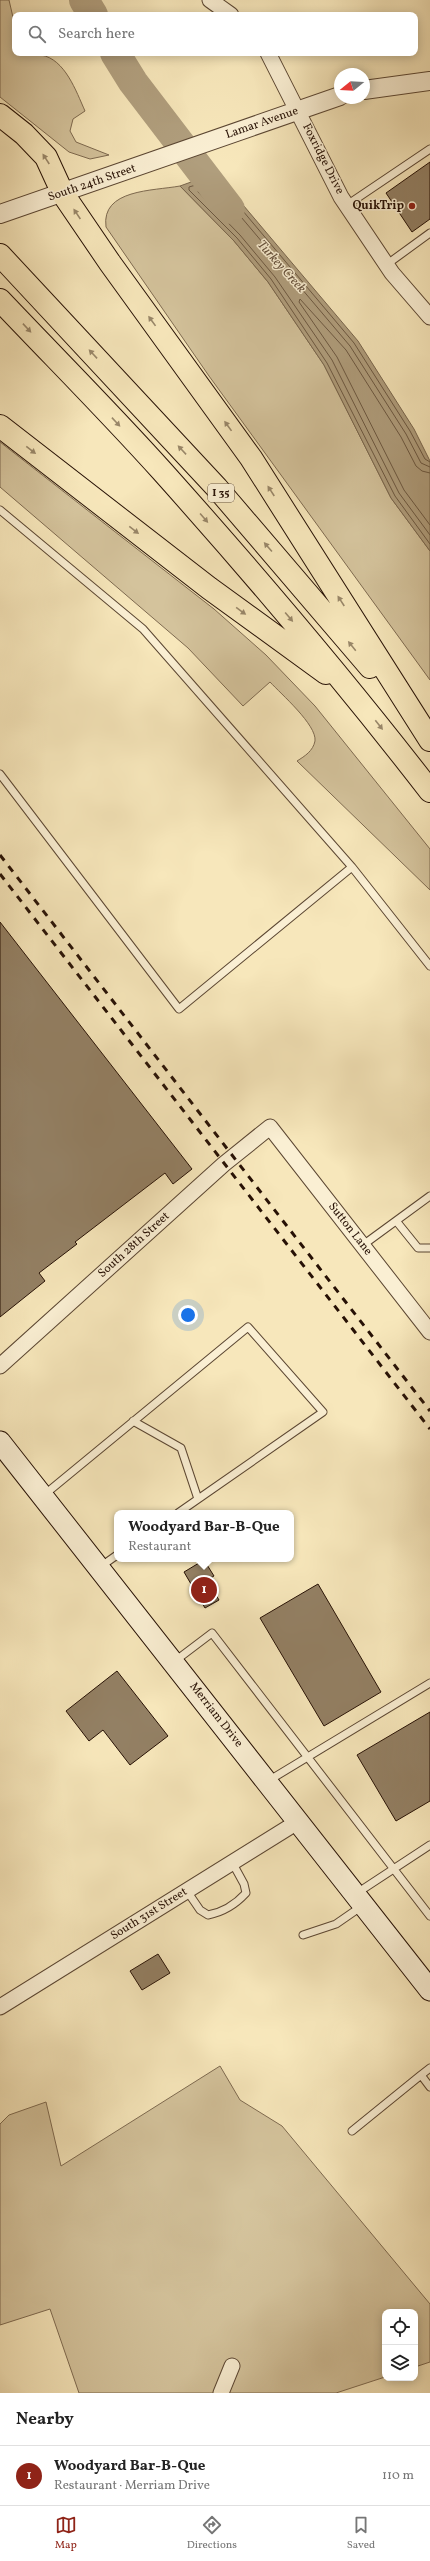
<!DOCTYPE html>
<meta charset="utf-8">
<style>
:root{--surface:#fff;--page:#f2f2f2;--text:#222;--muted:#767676;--line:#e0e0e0;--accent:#8f2418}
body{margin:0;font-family:Vollkorn,serif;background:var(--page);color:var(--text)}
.controls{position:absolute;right:12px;bottom:12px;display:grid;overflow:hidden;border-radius:8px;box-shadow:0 2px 10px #0003}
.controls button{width:36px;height:36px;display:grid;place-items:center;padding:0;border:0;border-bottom:1px solid var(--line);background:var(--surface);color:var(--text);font:20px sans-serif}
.compass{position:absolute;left:334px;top:68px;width:36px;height:36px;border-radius:50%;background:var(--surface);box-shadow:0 2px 10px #0003;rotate:252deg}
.you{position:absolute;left:188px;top:1315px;width:14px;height:14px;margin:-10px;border:3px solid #fff;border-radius:50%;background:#1a73e8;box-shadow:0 0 0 6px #1a73e833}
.badge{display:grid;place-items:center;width:26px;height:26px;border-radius:50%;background:var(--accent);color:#fff;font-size:13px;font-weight:700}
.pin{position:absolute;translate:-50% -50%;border:2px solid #fff;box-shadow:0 1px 4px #0006}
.popup{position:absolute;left:114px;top:1510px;width:180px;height:52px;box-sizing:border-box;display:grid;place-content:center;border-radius:8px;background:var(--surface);filter:drop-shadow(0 1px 3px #0005);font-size:13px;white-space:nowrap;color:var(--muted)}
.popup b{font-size:15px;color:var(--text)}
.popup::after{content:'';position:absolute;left:50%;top:100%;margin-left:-8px;border:8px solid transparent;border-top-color:var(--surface)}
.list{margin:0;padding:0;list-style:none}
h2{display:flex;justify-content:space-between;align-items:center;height:52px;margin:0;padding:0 16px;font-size:17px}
h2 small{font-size:13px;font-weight:400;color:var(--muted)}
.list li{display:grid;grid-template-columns:26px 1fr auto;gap:12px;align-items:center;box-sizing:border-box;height:60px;padding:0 16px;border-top:1px solid var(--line)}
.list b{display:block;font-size:15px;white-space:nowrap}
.list p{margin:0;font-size:13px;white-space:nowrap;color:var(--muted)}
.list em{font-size:13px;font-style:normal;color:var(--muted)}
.icon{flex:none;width:22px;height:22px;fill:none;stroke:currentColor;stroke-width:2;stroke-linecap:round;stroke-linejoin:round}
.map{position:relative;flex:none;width:430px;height:2393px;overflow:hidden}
.search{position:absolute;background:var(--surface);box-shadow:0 2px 10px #0003;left:12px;right:12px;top:12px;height:44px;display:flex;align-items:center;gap:10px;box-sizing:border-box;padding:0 14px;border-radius:8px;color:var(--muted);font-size:15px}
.sheet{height:112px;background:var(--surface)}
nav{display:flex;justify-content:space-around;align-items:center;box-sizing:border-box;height:56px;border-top:1px solid var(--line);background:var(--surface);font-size:11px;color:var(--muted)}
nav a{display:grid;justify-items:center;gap:2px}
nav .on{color:var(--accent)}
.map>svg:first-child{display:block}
</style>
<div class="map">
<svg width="430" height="2393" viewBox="0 0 430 2393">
<rect width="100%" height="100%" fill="#f7e7bb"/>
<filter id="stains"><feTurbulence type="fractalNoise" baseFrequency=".005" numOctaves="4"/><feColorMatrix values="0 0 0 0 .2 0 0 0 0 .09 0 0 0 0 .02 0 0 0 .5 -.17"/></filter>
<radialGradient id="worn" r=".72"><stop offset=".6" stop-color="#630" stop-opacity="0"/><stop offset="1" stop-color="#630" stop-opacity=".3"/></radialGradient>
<path fill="#d4c39c" stroke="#7e6a50" d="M0 0H9L15 26V53H21L22 55C28 55 35 54 41 55 65 59 76 91 85 111L73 119 70 131 76 142 109 155 90 159 69 152 0 97Z
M180 186 234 241 268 282 324 365 391 498 430 551V680L209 376 106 227C101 189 153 191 180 186Z
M0 442 214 609 266 655 315 706 430 849V890L297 761C305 756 313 751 315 741 317 725 281 694 270 682L243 706 188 648 0 487Z
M220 2066 240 2100 282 2126 430 2304V2362L415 2367V2312H385V2377L336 2393H79L50 2309 0 2325V2124L9 2115 46 2102 61 2166Z"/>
<path fill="#b09e7d" stroke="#79664d" d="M216 173 358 341 414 429 430 461V551L391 498 324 365 268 282 234 241 180 186Z"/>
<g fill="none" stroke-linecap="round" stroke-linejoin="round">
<path stroke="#6c5841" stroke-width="1" d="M430 462 425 459 410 431 354 343 216 179 189 187V190L237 238 271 279 327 363 395 496 430 544
M430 467 421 463 406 434 350 346 214 185 199 189 198 192 240 235 275 277 332 360 399 493 430 535
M430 473 422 471 416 466 401 437 346 350 300 299 299 302 337 357 404 490 430 525"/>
<path stroke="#b09e7d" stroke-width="30" d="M84 0 93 15
M115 53 133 82 230 209"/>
</g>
<path fill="#938064" stroke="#271105" d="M430 162V219L412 232 386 193Z
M0 922 192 1169 173 1184 165 1173 75 1242 77 1244 39 1273 45 1281 0 1317Z
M204 1560 214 1576 207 1580 219 1600 205 1608 184 1572Z
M318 1584 381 1692 324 1726 260 1618Z
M117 1671 168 1736 130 1765 103 1730 89 1741 66 1711Z
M430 1712V1801L396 1821 357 1755Z
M158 1954 170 1973 142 1990 130 1971Z"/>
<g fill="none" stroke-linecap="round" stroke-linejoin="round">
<g stroke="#5b4632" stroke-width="9">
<path id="service" d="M347 205 430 149
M386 265 430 233
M0 510 143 629 352 867 179 1009 0 774
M352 867 430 966
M397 1222 418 1248H430
M363 1245 430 1196
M133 1421 181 1448 198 1499
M44 1495 248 1327 323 1412 178 1513
M100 1567 117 1555
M175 1661 212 1633 430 1916
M268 1781 430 1683
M187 1891 200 1910 208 1915C224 1912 235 1905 246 1893L244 1884 232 1862
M357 1893 430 1845
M303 1935 336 1924 362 1906
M430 2068 421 2075 430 2087
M352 2131 421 2075"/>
</g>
<g stroke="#5b4632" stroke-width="17">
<path id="minor" d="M210 0 231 15
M268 53 341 197 392 273 430 317
M0 1366 224 1164 270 1127 430 1332
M0 2007 299 1821
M221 2393 232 2366"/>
</g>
<g stroke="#5b4632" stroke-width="20">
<path id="tertiary" d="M364 90 430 81
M0 214 340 96"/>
</g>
<g stroke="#271105" stroke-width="23">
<path id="secondary" d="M0 1442 430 1990"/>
</g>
<g stroke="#271105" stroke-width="24">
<path id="motorway" d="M0 115 24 134 46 157 63 194 110 263 251 458 430 740
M0 255 217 488 370 667
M0 300C54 357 110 413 162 471 255 575 345 681 430 791
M0 426 209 588 326 673"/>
</g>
<use href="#service" stroke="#faefd3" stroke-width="7"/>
<use href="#minor" stroke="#faefd3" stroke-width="15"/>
<use href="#tertiary" stroke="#faefd3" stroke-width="18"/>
<use href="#secondary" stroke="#faefd3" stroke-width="21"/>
<use href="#motorway" stroke="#f7e7bb" stroke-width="22"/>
<path stroke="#271105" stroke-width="3" stroke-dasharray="7 7" stroke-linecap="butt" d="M0 855 430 1411
M0 874 430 1429"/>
</g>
<defs><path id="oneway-solid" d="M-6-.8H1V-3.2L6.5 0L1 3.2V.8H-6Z"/></defs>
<g fill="#998769">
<use href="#oneway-solid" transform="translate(46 159) rotate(-123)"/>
<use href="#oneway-solid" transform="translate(77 214) rotate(-124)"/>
<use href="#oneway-solid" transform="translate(152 321) rotate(-126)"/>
<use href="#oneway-solid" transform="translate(27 328) rotate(47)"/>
<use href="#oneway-solid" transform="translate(93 354) rotate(-133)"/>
<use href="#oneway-solid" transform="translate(116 422) rotate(47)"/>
<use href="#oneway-solid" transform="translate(228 426) rotate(-126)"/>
<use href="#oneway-solid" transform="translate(31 450) rotate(38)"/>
<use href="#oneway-solid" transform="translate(182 450) rotate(-133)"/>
<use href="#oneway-solid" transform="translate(271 491) rotate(-123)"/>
<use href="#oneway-solid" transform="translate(204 518) rotate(49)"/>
<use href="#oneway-solid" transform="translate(134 530) rotate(38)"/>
<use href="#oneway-solid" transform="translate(268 547) rotate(-131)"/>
<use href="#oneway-solid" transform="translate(341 601) rotate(-123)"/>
<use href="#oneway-solid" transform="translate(241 611) rotate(36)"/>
<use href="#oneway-solid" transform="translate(289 617) rotate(50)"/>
<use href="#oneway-solid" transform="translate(352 646) rotate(-129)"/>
<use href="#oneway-solid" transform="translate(379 725) rotate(52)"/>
</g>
<circle fill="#8f2418" stroke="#faefd3" stroke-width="1.5" cx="412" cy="206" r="4"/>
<g text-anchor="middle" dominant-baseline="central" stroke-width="3" stroke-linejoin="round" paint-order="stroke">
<rect fill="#faefd3" stroke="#665443" stroke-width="1" x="208" y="484" width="26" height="18" rx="3"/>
<g font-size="11" font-weight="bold" fill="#271105">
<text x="221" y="493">I 35</text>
</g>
<g font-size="12" fill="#271105" stroke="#faefd3">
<text transform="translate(262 123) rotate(-19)">Lamar Avenue</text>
<text transform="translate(323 159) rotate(63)">Foxridge Drive</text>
<text transform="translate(92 183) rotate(-19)">South 24th Street</text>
<text transform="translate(350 1229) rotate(52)">Sutton Lane</text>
<text transform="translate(134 1245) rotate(-42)">South 28th Street</text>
<text transform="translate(216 1715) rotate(52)">Merriam Drive</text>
<text transform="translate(149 1914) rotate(-32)">South 31st Street</text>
</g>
<g font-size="12" font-weight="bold" fill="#271105" stroke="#faefd3" text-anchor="end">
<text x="404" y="206">QuikTrip</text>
</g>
<g font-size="13" font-style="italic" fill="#65503b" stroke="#faefd3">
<text transform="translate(281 267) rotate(48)">Turkey Creek</text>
</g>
</g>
<rect width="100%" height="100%" filter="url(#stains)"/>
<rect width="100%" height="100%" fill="url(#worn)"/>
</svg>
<div class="controls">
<button><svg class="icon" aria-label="locate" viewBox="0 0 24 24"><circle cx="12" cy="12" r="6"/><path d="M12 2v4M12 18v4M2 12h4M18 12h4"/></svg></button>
<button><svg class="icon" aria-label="layers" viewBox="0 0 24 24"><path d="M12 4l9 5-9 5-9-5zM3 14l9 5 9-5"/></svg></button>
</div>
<svg class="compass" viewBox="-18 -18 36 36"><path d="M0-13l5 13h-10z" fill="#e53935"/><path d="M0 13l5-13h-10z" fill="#767676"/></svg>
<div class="you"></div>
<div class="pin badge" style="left:204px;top:1590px">1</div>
<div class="popup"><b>Woodyard Bar-B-Que</b>Restaurant</div>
<div class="search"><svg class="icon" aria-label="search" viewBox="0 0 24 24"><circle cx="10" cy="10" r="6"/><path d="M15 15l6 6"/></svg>Search here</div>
</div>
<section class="sheet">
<h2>Nearby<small></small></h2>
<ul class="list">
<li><span class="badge">1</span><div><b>Woodyard Bar-B-Que</b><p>Restaurant · Merriam Drive</p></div><em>110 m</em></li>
</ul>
</section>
<nav>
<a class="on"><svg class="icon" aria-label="map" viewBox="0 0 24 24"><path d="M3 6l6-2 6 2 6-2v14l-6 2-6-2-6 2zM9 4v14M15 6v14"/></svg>Map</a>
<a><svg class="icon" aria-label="directions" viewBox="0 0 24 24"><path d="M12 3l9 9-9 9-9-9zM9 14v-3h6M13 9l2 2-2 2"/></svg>Directions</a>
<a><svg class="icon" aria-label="saved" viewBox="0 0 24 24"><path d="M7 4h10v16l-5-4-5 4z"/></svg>Saved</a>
</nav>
